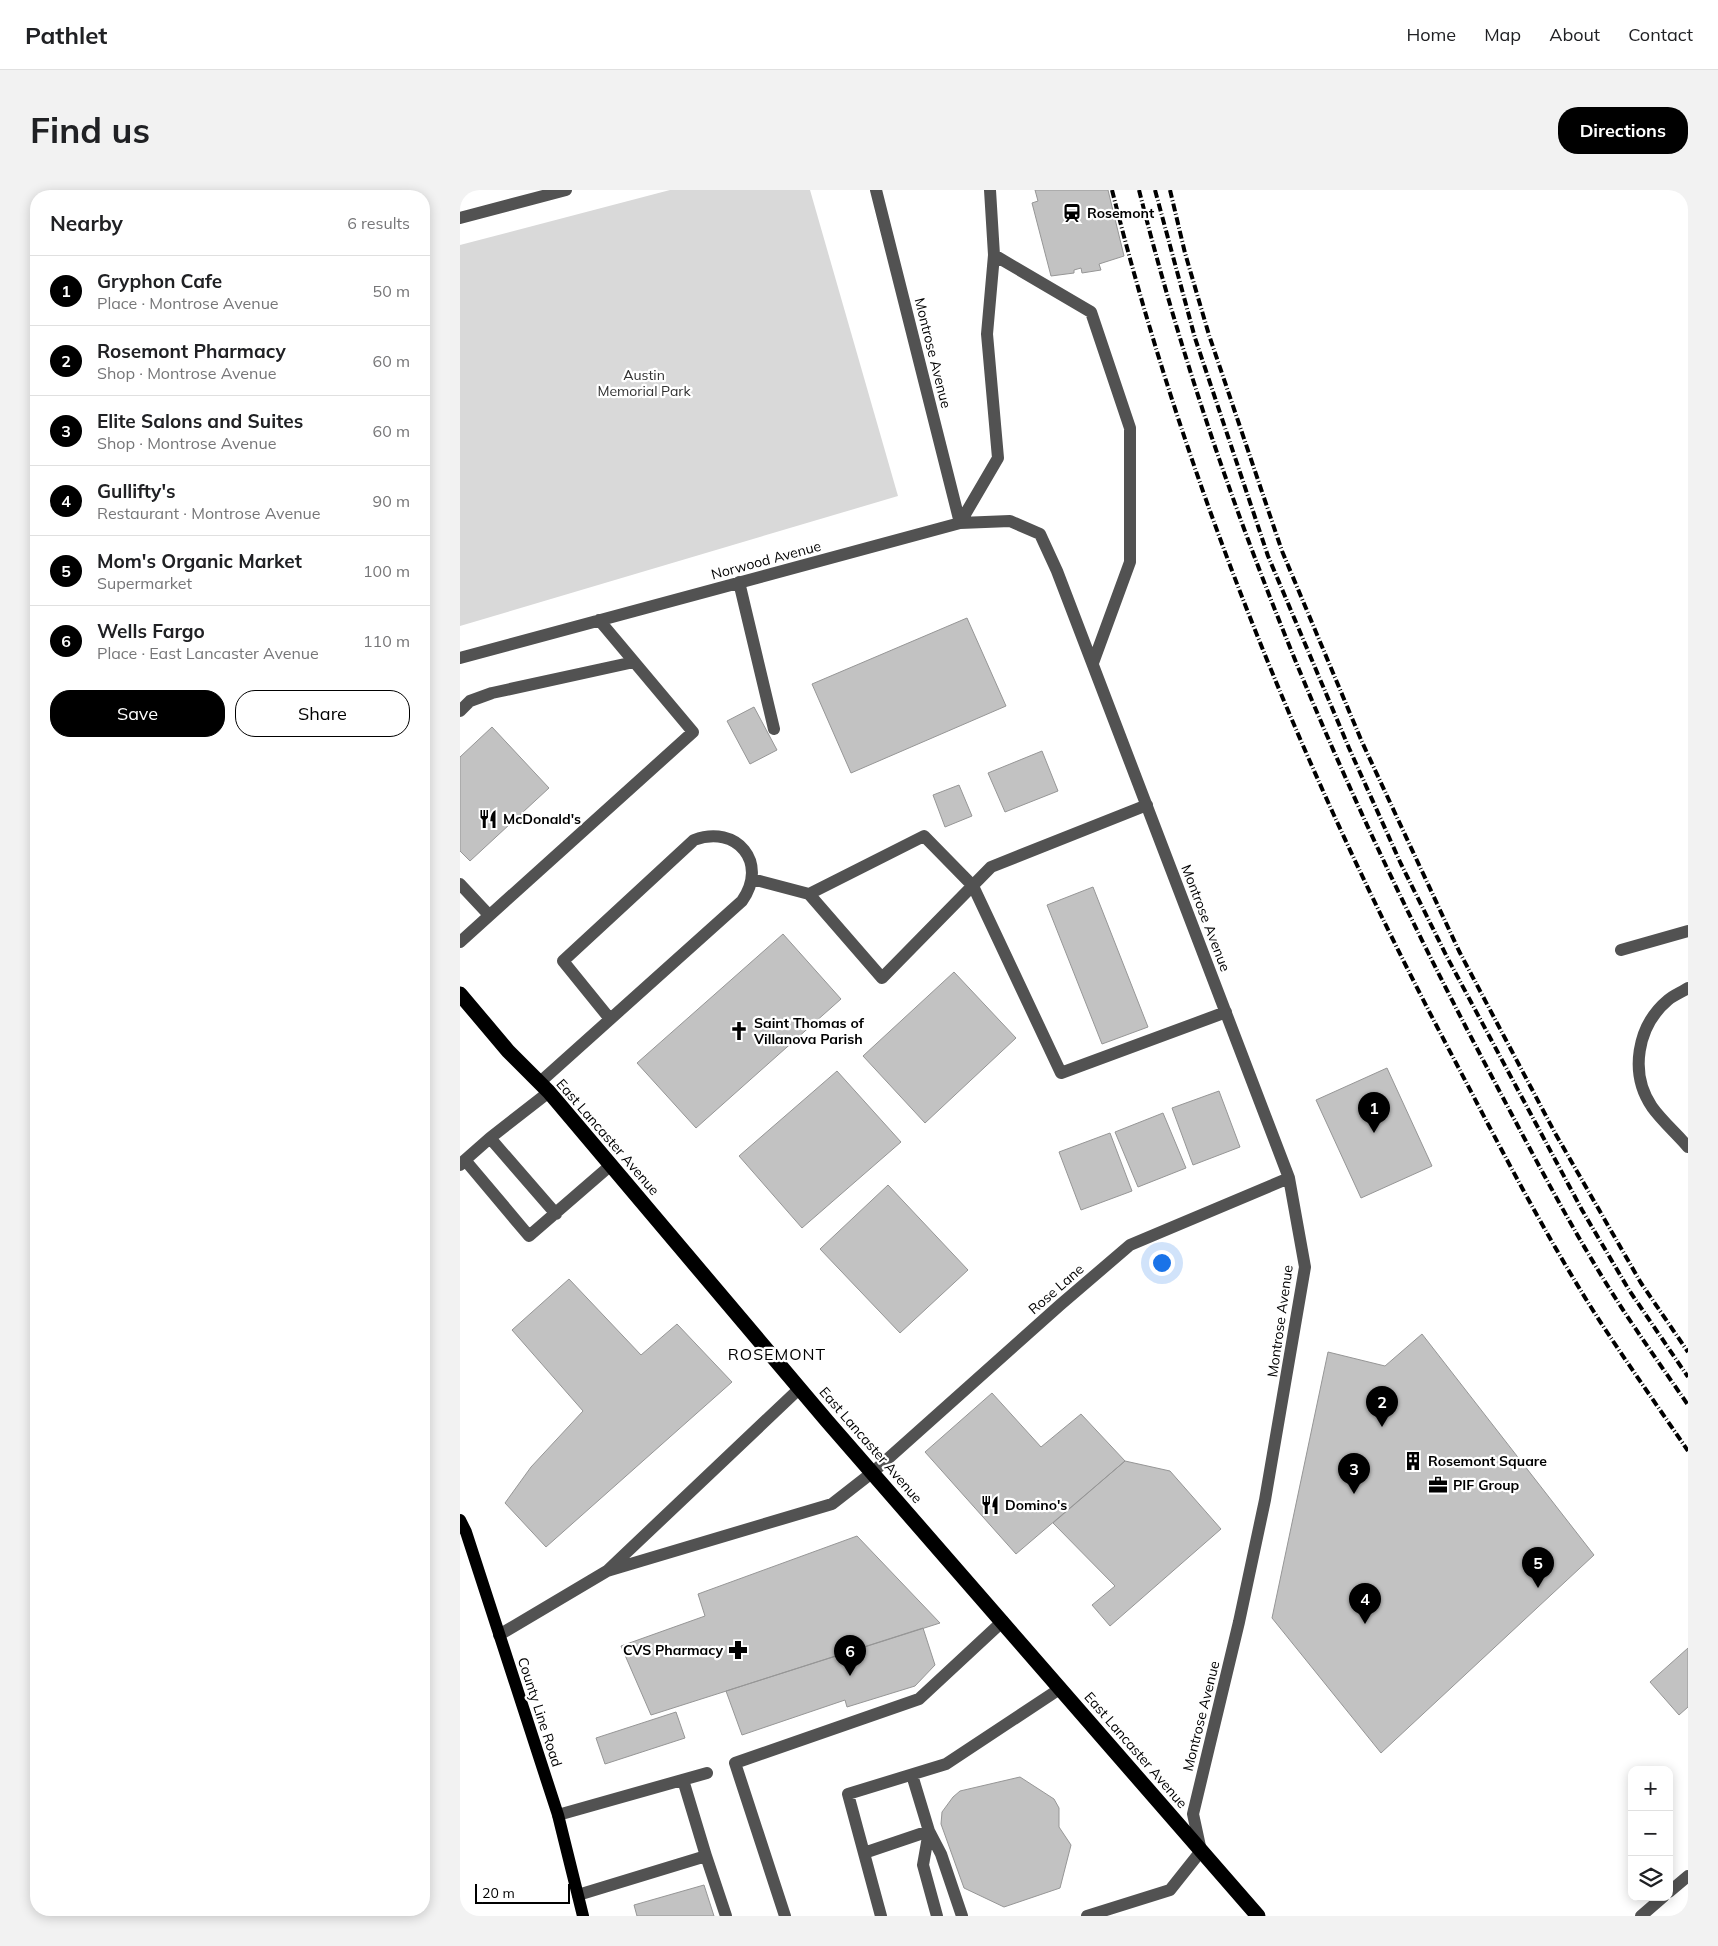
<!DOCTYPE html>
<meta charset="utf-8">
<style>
:root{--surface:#fff;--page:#f2f2f2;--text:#202124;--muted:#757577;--line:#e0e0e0;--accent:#000}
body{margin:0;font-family:Mulish,sans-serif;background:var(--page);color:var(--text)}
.controls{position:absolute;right:15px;bottom:15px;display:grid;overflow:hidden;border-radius:10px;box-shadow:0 2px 12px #0003}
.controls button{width:45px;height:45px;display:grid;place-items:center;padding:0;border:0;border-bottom:1px solid var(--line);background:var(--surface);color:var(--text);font:25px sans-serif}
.scale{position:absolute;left:15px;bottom:12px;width:95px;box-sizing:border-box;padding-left:5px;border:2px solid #000;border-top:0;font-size:14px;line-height:18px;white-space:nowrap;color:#000;-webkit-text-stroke:4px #fff;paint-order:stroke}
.you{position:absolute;left:701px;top:1072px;width:18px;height:18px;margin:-12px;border:4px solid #fff;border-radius:50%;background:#1a73e8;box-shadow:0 0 0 8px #1a73e833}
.badge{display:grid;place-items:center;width:32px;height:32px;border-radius:50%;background:var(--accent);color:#fff;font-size:16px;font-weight:700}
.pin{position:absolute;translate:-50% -41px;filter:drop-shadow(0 1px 2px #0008)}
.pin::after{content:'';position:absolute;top:26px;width:18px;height:15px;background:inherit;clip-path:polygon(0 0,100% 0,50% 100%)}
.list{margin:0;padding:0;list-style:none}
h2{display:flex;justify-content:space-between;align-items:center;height:65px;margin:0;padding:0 20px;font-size:21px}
h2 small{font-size:16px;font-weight:400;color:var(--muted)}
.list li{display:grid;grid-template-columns:32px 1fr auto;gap:15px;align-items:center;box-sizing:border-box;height:70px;padding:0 20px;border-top:1px solid var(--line)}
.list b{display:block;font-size:19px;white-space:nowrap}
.list p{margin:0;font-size:16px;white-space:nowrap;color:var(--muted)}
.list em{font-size:16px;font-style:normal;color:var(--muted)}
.actions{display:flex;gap:10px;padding:15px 20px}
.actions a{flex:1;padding:11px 0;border:1px solid var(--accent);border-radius:20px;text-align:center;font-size:18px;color:var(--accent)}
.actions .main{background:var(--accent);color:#fff}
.icon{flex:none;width:28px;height:28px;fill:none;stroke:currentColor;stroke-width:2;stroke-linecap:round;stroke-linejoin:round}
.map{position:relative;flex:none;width:1228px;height:1726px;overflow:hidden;border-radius:20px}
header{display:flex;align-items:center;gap:30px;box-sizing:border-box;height:70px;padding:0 25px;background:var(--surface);border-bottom:1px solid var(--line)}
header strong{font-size:24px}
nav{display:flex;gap:28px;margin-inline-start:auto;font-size:18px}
.intro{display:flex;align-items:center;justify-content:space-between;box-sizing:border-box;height:120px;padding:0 30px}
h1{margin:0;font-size:35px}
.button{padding:12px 22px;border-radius:20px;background:var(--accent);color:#fff;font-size:18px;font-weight:700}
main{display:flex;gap:30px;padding:0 30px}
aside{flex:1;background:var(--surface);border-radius:20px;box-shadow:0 2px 12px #0003}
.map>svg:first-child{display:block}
</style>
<header>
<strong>Pathlet</strong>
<nav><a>Home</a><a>Map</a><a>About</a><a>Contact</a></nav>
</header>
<div class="intro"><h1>Find us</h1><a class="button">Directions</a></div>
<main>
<aside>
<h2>Nearby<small>6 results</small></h2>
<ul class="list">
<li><span class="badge">1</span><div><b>Gryphon Cafe</b><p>Place · Montrose Avenue</p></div><em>50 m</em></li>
<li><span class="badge">2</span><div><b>Rosemont Pharmacy</b><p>Shop · Montrose Avenue</p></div><em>60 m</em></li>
<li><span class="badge">3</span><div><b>Elite Salons and Suites</b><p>Shop · Montrose Avenue</p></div><em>60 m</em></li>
<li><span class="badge">4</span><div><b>Gullifty's</b><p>Restaurant · Montrose Avenue</p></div><em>90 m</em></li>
<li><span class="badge">5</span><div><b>Mom's Organic Market</b><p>Supermarket</p></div><em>100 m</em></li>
<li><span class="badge">6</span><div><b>Wells Fargo</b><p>Place · East Lancaster Avenue</p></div><em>110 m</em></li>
</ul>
<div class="actions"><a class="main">Save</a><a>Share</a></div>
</aside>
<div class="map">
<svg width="1228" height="1726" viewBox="0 0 1228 1726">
<rect width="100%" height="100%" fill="#fff"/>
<path fill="#d9d9d9" d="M210 0H350L438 306 0 436V55Z"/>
<path fill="#c2c2c2" stroke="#969696" d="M575 0H648L664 66 639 74 641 80 622 83 621 78 614 80V83L591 86 572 13 578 11Z
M507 428 546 516 391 583 352 494Z
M294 517 317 560 290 574 267 531Z
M32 537 89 598 10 671 0 661V567Z
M582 561 598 601 545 622 528 583Z
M499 595 512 626 485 637 473 605Z
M633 697 688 837 642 854 587 715Z
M323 744 381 809 236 938 177 873Z
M494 782 556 848 465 933 403 866Z
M927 878 972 976 901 1008 856 910Z
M377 881 441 952 342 1038 279 966Z
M759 901 780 957 733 975 712 918Z
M703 923 726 978 678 997 655 942Z
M650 943 672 1001 621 1020 599 962Z
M428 995 508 1080 440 1143 360 1059Z
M109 1089 181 1165 217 1134 272 1192 86 1357 45 1313 71 1277 123 1221 52 1140Z
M962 1144 1134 1365 921 1563 812 1428 868 1162 925 1176Z
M532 1203 581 1257 621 1224 665 1271 556 1364 465 1262Z
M665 1271 710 1281 761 1339 650 1436 632 1415 655 1396 593 1333Z
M397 1346 480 1433 191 1525 161 1456 245 1426 238 1404Z
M463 1438 475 1475 455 1496 387 1517 385 1510 282 1545 266 1501Z
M1228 1458V1517L1219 1525 1190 1492Z
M216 1522 225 1548 145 1574 136 1548Z
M560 1587 594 1609 599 1618V1637L611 1655 600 1698 544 1717 504 1698 481 1634 482 1622 493 1607 500 1601Z
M244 1695 254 1726H177L174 1715Z"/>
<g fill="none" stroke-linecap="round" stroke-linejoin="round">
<path stroke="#525252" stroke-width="12" d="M416 0 500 333
M530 0 534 65
M0 28 106 0
M500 333 538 268 527 144 534 65 631 122 670 238V372L633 473
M279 392 314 539
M0 468 500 333 550 331 580 344 597 381 829 988 845 1077 805 1310 779 1432 733 1624 741 1661 710 1700 627 1726
M0 521 10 511 32 503 174 472
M292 689 349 704 422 788 531 677 687 615
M0 694 29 725
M349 704 464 646 513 696 601 883 766 822
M0 752 233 542 139 430
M1161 760 1228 741
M1228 798C1222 802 1214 805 1208 810 1177 836 1169 883 1192 917 1202 931 1217 944 1228 957
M79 893 282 711C309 673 277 634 234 650L103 771 150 829
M30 948 89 902
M5 970 30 948 96 1024
M0 975 5 970 69 1046 151 975
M340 1198 147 1381 372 1314 413 1282 600 1115 670 1055 829 988
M39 1445 147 1381
M452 1585 469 1641 463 1675 477 1726
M223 1590 246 1666
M98 1625 247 1583
M404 1663 469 1641 481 1664 502 1726
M1209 1702 1228 1686
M118 1705 246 1666 266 1726
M325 1726 275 1573 459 1509 543 1431
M421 1726 388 1604 486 1574 601 1498
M1181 1726 1203 1707"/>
<path stroke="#000" stroke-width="12" d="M0 1330 6 1342 98 1625 123 1726"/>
<path stroke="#000" stroke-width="15" d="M0 804 48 861 89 902 367 1231 798 1726"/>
<path stroke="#000" stroke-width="4" stroke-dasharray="8 2.5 1 2.5" stroke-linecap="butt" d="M652 0C728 303 849 595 995 871 1039 955 1083 1041 1134 1122 1164 1169 1197 1215 1228 1261
M679 0C755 303 877 592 1022 868 1065 949 1107 1032 1156 1109 1179 1145 1204 1180 1228 1215
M695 0 735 148 808 366 889 558 941 674 987 767 1122 1020 1169 1100 1228 1187
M710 0 725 63 749 145 822 361 902 552 999 761 1095 943 1181 1093 1228 1162"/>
</g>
<defs>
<g id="station-bare" transform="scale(1.5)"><path d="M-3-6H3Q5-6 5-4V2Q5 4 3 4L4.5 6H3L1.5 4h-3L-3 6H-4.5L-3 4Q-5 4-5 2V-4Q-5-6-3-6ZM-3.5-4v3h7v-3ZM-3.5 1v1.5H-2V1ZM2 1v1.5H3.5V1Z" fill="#000" stroke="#fff" stroke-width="2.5" paint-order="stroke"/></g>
<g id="restaurant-bare" transform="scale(1.5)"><path d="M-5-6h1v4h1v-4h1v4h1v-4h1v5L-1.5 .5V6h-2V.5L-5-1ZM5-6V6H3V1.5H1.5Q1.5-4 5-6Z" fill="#000" stroke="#fff" stroke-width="2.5" paint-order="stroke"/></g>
<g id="church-bare" transform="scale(1.5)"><path d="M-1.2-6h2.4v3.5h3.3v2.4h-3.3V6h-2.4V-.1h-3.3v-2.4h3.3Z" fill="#000" stroke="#fff" stroke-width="2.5" paint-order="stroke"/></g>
<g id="building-bare" transform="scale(1.5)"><path d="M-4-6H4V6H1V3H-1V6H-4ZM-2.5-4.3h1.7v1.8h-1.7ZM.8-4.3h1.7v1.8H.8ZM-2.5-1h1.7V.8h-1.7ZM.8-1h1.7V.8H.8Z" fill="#000" stroke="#fff" stroke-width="2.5" paint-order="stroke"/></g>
<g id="office-bare" transform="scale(1.5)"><path d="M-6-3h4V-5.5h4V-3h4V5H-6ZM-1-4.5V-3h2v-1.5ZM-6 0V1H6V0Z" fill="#000" stroke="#fff" stroke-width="2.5" paint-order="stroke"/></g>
<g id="pharmacy-bare" transform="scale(1.5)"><path d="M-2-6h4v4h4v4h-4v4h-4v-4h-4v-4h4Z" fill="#000" stroke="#fff" stroke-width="2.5" paint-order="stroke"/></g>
</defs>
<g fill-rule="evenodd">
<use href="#station-bare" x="612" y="23"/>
<use href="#restaurant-bare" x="28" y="629"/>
<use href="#church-bare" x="279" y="841"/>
<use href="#building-bare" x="953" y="1271"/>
<use href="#office-bare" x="978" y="1295"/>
<use href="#restaurant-bare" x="530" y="1315"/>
<use href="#pharmacy-bare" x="278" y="1460"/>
</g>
<g text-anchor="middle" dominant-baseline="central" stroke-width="4.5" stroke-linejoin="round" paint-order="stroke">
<g font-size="14" font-weight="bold" fill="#000" stroke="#fff" text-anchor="start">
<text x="627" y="23">Rosemont</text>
<text x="43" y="629">McDonald's</text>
<text x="294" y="833">Saint Thomas of<tspan x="294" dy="16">Villanova Parish</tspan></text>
<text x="968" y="1271">Rosemont Square</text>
<text x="993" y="1295">PIF Group</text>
<text x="545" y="1315">Domino's</text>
<text x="263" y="1460" text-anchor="end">CVS Pharmacy</text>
</g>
<g font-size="14" fill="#000" stroke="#fff">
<text transform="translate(473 163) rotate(76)">Montrose Avenue</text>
<text transform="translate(306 370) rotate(-15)">Norwood Avenue</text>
<text transform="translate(746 728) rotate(69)">Montrose Avenue</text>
<text transform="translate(148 947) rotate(49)">East Lancaster Avenue</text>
<text transform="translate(596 1099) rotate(-41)">Rose Lane</text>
<text transform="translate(820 1131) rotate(-82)">Montrose Avenue</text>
<text transform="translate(411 1255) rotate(49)">East Lancaster Avenue</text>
<text transform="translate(80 1522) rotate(72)">County Line Road</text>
<text transform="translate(741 1526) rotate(-76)">Montrose Avenue</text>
<text transform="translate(676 1560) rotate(49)">East Lancaster Avenue</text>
</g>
<g font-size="14" fill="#303030" stroke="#fff">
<text x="184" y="185">Austin<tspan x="184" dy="16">Memorial Park</tspan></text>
</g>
<g font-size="16" letter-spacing="1" fill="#000" stroke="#fff">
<text x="317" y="1164">ROSEMONT</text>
</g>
</g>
</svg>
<div class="controls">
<button>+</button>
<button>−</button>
<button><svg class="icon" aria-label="layers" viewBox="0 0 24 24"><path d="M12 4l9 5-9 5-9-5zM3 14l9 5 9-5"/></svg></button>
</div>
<div class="scale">20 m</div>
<div class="you"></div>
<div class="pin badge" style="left:914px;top:943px">1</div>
<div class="pin badge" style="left:922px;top:1237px">2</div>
<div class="pin badge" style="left:894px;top:1304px">3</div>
<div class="pin badge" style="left:905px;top:1434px">4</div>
<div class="pin badge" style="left:1078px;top:1398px">5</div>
<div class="pin badge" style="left:390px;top:1486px">6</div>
</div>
</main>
